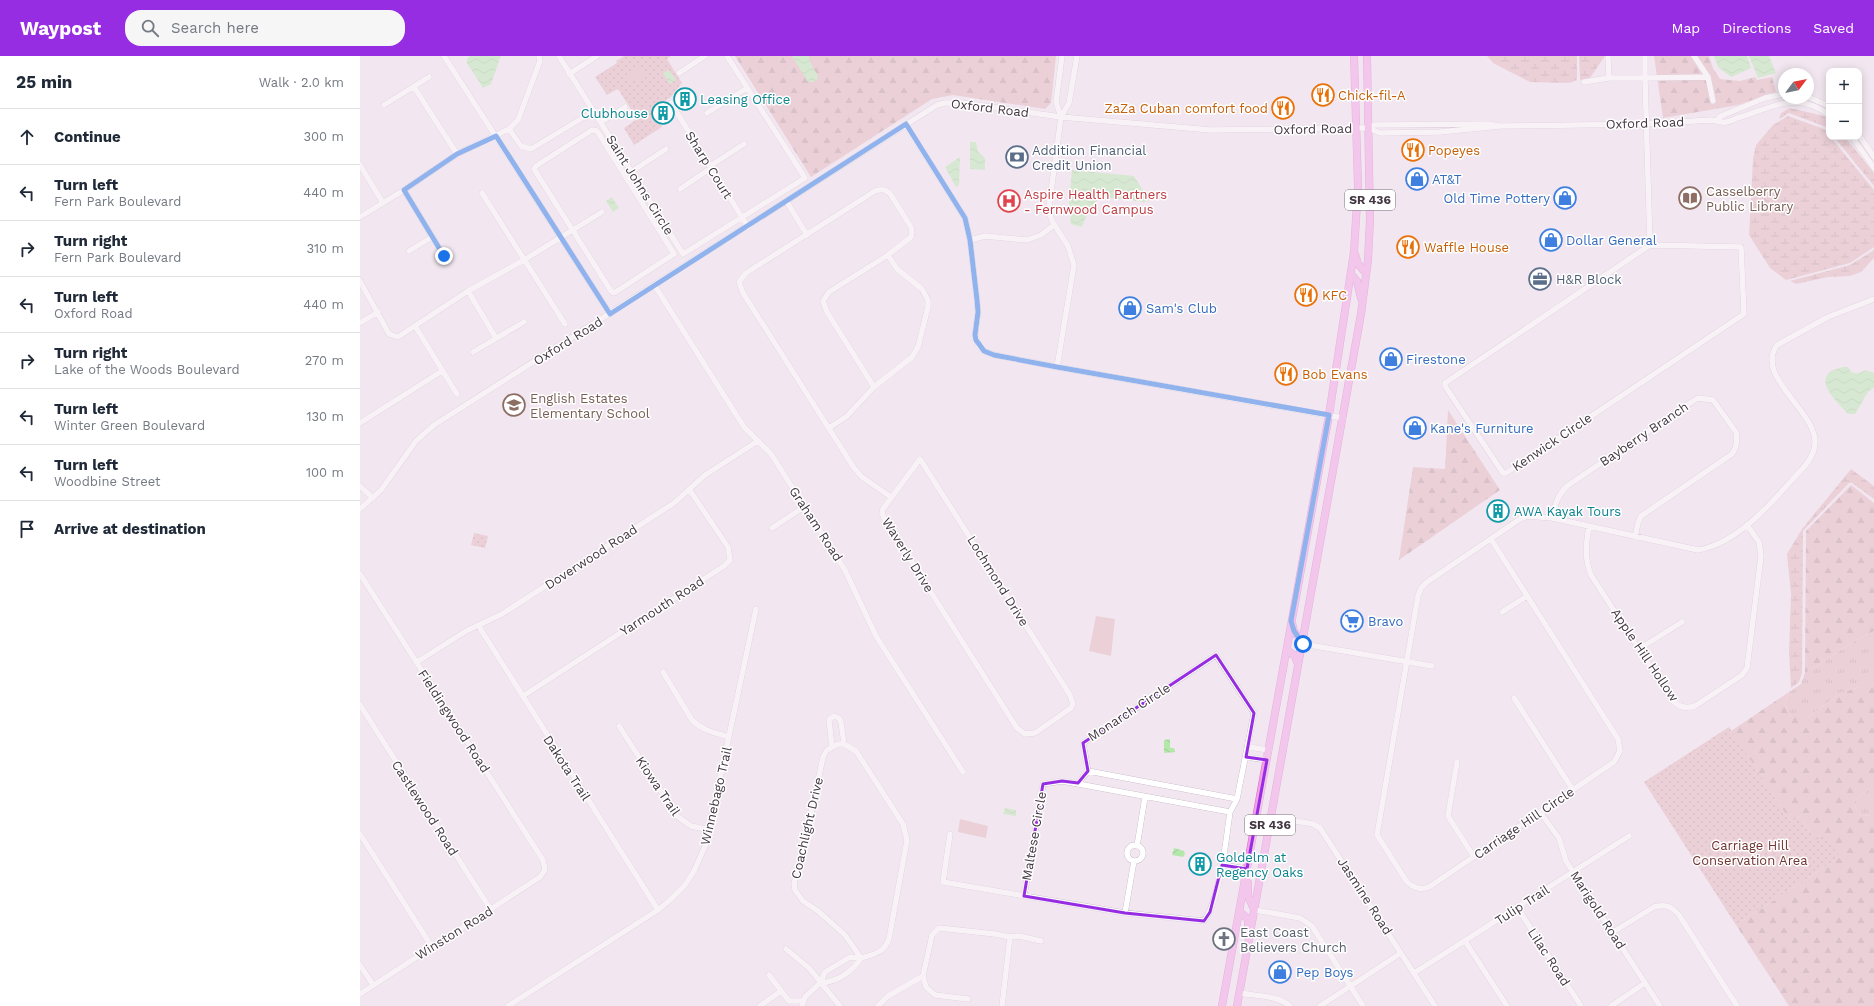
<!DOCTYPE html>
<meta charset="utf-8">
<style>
:root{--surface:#fff;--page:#f6f6f7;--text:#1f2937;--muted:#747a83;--line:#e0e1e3;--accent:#972de2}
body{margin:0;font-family:"Work Sans",sans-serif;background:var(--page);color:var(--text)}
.controls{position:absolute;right:12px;top:12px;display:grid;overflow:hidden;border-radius:8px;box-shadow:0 2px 10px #0003}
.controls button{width:36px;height:36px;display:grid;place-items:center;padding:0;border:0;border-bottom:1px solid var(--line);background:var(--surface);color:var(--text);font:20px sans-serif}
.compass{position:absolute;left:1418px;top:12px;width:36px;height:36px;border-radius:50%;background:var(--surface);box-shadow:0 2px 10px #0003;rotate:58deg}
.stop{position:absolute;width:12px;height:12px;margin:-9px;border:3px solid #1a73e8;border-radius:50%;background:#fff}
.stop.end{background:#1a73e8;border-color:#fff;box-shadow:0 1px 4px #0008}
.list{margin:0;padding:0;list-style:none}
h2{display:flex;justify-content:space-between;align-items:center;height:52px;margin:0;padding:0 16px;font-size:17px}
h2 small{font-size:13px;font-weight:400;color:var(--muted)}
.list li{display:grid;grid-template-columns:26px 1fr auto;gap:12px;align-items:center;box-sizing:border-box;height:56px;padding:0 16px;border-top:1px solid var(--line)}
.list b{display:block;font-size:15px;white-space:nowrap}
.list p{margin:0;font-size:13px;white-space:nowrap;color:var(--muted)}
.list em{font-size:13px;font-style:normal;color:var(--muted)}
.icon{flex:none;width:22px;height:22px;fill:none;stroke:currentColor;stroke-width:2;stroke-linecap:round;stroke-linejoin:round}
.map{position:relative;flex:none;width:1514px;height:950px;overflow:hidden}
header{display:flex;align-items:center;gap:24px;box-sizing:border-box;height:56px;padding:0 20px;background:var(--accent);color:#fff}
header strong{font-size:19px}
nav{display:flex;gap:22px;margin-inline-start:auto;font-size:14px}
.search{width:280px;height:36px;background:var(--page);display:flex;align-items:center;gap:10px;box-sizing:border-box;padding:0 14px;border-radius:16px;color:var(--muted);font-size:15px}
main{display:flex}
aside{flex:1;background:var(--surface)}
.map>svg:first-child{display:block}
</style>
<header>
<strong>Waypost</strong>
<div class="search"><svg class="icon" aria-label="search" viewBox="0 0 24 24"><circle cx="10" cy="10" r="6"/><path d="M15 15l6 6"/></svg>Search here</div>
<nav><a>Map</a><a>Directions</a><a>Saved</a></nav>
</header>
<main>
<aside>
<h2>25 min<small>Walk · 2.0 km</small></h2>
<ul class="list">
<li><svg class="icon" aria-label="ahead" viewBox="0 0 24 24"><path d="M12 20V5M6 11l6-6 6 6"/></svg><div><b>Continue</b></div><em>300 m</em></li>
<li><svg class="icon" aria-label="left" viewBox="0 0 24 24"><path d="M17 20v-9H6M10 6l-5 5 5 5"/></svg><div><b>Turn left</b><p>Fern Park Boulevard</p></div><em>440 m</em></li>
<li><svg class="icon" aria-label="right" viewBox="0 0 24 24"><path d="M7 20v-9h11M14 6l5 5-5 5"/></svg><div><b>Turn right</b><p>Fern Park Boulevard</p></div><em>310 m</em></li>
<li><svg class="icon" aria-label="left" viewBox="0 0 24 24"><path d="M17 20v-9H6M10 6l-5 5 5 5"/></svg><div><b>Turn left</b><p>Oxford Road</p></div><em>440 m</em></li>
<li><svg class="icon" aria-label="right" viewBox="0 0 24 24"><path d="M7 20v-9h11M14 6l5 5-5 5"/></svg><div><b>Turn right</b><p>Lake of the Woods Boulevard</p></div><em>270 m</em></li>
<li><svg class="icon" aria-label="left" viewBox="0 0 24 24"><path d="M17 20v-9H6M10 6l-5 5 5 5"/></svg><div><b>Turn left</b><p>Winter Green Boulevard</p></div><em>130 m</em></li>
<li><svg class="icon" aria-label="left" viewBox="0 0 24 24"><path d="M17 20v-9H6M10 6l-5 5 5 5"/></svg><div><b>Turn left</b><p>Woodbine Street</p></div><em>100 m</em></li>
<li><svg class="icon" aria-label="arrive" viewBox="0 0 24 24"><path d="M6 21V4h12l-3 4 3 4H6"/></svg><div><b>Arrive at destination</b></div></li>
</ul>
</aside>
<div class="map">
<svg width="1514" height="950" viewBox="0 0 1514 950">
<defs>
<pattern id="grass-tufts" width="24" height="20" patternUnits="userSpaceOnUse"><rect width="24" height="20" fill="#e2b4b9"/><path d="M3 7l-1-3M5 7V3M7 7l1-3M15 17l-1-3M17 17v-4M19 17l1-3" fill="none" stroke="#b99398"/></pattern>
<pattern id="forest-firs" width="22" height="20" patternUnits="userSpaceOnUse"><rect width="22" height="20" fill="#e2b4b9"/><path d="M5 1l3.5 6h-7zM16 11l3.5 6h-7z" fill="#b99398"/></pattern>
<pattern id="wetland-marsh" width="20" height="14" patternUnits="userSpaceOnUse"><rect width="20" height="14" fill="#e2b4b9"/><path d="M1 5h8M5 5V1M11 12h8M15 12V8" fill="none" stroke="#b99398"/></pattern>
<pattern id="park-dots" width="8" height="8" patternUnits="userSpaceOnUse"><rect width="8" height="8" fill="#e2b4b9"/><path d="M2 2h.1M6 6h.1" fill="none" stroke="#b99398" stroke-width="1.8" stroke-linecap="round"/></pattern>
<pattern id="water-waves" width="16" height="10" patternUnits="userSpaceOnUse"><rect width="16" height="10" fill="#b4e8aa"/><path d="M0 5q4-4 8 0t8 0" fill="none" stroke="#9cc894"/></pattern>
</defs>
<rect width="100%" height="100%" fill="#f2e7f0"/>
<path fill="url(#grass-tufts)" d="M1514 575V631H1500L1481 637 1448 661H1431L1425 647 1429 636 1441 628 1445 617 1496 584Z
M1514 731V759L1500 760 1493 747 1510 732Z"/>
<path fill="url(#forest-firs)" d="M375 0H696L691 47 685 53 593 39 572 43 451 121Z
M1294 0H1349L1353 12 1360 23 1380 25 1395 21 1397 24 1412 21 1416 36 1378 49 1303 62Z
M1088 354 1140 434 1039 504 1053 411 1085 413Z
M1491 429 1514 447V575L1496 584 1445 617 1446 475Z
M1500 631H1514V731L1510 732 1493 747 1500 760 1514 759V950H1429L1376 869 1480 801 1455 784 1440 760 1431 766 1371 675 1429 636 1425 647 1431 661H1448L1481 637Z"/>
<path fill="url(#wetland-marsh)" d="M1127 0H1217V24L1209 27 1170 26 1133 7Z
M1219 0H1245L1230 22 1220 24Z
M1430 52 1464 60 1469 64V75L1466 71 1429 57 1419 63 1421 57Z
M1428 60 1464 73 1514 134V191L1490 207 1426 224 1410 212 1389 179 1393 103 1396 89 1413 69Z
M1474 81H1485L1514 117V130Z
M1514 194V202L1501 216 1490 220 1468 221 1436 228 1430 225 1490 209Z
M1491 413 1514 430V443L1492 427H1489L1443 475 1442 617 1439 626 1431 632 1429 597 1431 538 1427 498 1442 473Z"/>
<path fill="url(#park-dots)" d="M264 0H311L307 3 322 27 311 41 291 54 302 71 274 89 264 72 277 63 258 33 247 39 235 21 257 7 256 5Z
M114 477 128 480 125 492 111 489Z
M1369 671 1431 766 1440 760 1455 784 1466 779 1480 801 1376 869 1284 726Z"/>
<path fill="#e2b4b9" d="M280 12 284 19 271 27 267 20Z
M736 560 755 563 751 600 729 595Z
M600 763 628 770 626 782 598 776Z"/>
<path fill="url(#water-waves)" d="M110 0H141L131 28 123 32 107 7V3Z
M432 0H449L450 6 458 20 457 24 453 26H448Z
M1354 0H1387L1391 12 1371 21 1358 11Z
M1389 0H1409L1416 17 1398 22Z
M309 14 316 24 310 28 303 17Z
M610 86H616L618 96 625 102V114L610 113Z
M600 101 599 129 596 131 585 111Z
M712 114 774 120 789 144 786 146 740 141 729 153 722 171 711 168 709 146Z
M252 141 259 152 253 156 246 145Z
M1483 311H1488C1492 319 1498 319 1505 314L1514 317V331L1508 336 1495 358H1488C1475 344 1447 319 1483 311Z
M810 683V692H814L815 696 804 697V684Z
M645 752 656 754V760L643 758Z
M814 792 824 795 825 798 823 801 812 799Z"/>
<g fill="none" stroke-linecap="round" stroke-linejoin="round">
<g stroke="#b9a8b7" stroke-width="6">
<path id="minor" d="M84 0 250 258
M199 0 323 198 445 122 367 0
M1248 0 1249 22H1285L1290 189 1085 327V330L1143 417H1146L1384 258 1381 191 1290 189
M1285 0V22L1348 21
M1334 0 1348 21 1353 45
M319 17 345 0
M209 18 237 0
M1224 26 1249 22
M54 31 97 98
M1448 41 1469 50
M311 47 388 171
M24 49 69 21
M347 57 387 32
M701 61 696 46 702 0
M1357 64 1361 60 1405 42 1424 38
M241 66 265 51
M546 69 605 162 610 184 617 244 618 256 615 279 619 290 624 295 635 299 697 311 983 362
M1008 72 1014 69 1128 68 1140 70 1287 68 1350 64C1354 64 1357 66 1362 66 1366 67 1373 64 1377 62 1410 53 1436 33 1469 59
M149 73 161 90 171 93 224 61
M232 74 237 75 314 198 254 237 251 235 174 113 176 110Z
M1499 79 1514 101
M1492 81 1514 112
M0 109 23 147
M350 110 384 88
M271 116 306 93
M320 133 351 112
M44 134 84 200
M122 137 205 268
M427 146 447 179
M0 161 44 134 97 98 149 73 158 64 180 5 179 0
M610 184 625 180 667 184 681 179 694 169
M49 195 72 181
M0 225 29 278 38 281 108 235 164 204 242 156
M295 230 384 371 411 398 485 514 516 580 603 716
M108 235 136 282
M0 267 18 256
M55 270 97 338
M113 296 164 266
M697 311 714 209 708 190 692 165 689 155 690 143 701 61 709 47 717 0
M514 331 467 256 463 245 469 236 528 199 551 181 552 176 551 171 531 139C527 133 522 133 515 135L386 217 379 226 383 237 494 412 502 421 531 441
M0 367 82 315
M469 372 487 360 514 331 552 301 558 291 568 251V244L562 233 537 213 528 199
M560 403 710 639 713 648 711 652 675 677 665 678 657 672 524 462 522 457 523 453Z
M0 430 13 442
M0 453 21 434 56 385 74 369 577 49 585 47H602L701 61 851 74 996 72H1008L1020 77 1080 76 1140 70
M1192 462C1195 449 1197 440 1207 430L1333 345 1338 342 1353 344 1376 376C1378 385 1377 391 1372 398L1281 460 1278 467 1275 481
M1229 470C1226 488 1224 501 1231 519L1312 644C1319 651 1325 653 1335 650L1382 619 1387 612 1401 500 1399 486 1387 469
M412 472 444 451
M1131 483 1258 683 1260 695 1254 706 1069 831C1060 834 1054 832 1047 826L1017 779 1058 540 1061 532 1067 526 1160 463 1168 460 1192 462 1338 494C1375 488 1408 451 1431 425 1442 413 1456 401 1455 384 1452 352 1395 320 1417 289L1468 261 1514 243
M0 518 183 804 185 814 180 821 0 938
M1142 556 1167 540
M118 569 298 854
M943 588 1072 610
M1279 593 1322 566
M856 599 894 657 877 743 728 715 723 687Z
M57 606 106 575 142 558 314 447 345 419 398 385
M303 616 332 664C343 675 355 677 369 681
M163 640 364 510 370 504 368 491 329 433
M1154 642 1213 734
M0 649 131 854
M259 670 317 760 331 770 350 774
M478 688H484L496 695 543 768 547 784 529 883C524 897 514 898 501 902L485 879 458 855 443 845 435 834 434 827 441 805 463 701 467 694Z
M472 691 469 664 474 660 479 662 481 666 484 688
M888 691 909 694
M886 701 907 704
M1097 706 1088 760 1114 801
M718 727 728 715
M870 756 877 743
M1180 756 1199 782 1206 805 1300 950
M912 761 953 768 960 772 1075 950
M0 778 72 891
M590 778 583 826 765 857 844 865C860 843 866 784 870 756L702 725 683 728 664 840
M767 797a8 8 0 1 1 16 0a8 8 0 1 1-16 0Z
M777 790 785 741
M862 809 887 813
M860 816 886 821
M1157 851 1221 950
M895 854 940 862 952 870 1003 950
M765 857 774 805
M1253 876 1294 851C1306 848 1311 850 1319 859L1377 950
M650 881 659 880 681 885
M1105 885 1147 950
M426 893 449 912 480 950
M0 909 13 929
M1054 917 1269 780
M409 919 429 945H442
M563 920 566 931 575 939 608 943
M880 937C895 940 918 939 930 950
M148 950 298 854 310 844 325 829 334 815 346 788 396 553
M400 950 421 935
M442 950 445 941 460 927 465 916 490 901 501 902C492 916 477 926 460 927
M518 950 528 940 563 920 572 879 579 872 635 878 650 881 642 950
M960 950 1041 897
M1251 950 1285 927"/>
</g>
<g stroke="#d670c9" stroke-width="8">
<path id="major" d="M995 198 998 208 1006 217
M991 218 997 225 1001 242
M932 567 934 575 943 588
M927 594 935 600 938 609
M888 827V840L894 853
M880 856 888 863V873
M862 950 969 359 994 196 998 130 994 0
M877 950 1001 258 1008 204 1010 164 1007 0"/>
</g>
<use href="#minor" stroke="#fff" stroke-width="5.5"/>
<use href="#major" stroke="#f39fe7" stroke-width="7"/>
</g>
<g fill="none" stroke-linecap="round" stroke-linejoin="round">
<path stroke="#1a73e8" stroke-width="5" d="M84 200 44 134 97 98 136 80 250 258 546 68 605 162 610 184 617 244 618 256 615 279 616 284 624 295 634 299 697 311 969 359 931 565 934 575 943 588"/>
</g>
<path d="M0 0H1514V950H0ZM856 599 894 657 886 701 907 704 887 813 862 809 850 856 844 865 765 857 664 840 683 728 702 725 718 727 728 715 723 687Z" fill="#f2e7f0" fill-opacity=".55" fill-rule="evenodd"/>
<path fill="none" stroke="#972de2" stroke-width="3" stroke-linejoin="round" d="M856 599 894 657 886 701 907 704 887 813 862 809 850 856 844 865 765 857 664 840 683 728 702 725 718 727 728 715 723 687Z"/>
<defs>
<g id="restaurant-ring" transform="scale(1.15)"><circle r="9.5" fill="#fff" stroke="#e8710a" stroke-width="1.5"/><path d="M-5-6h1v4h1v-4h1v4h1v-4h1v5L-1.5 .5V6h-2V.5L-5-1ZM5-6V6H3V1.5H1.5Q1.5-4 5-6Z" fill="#e8710a"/></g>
<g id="building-ring" transform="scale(1.15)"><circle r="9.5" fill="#fff" stroke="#0f9aa8" stroke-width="1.5"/><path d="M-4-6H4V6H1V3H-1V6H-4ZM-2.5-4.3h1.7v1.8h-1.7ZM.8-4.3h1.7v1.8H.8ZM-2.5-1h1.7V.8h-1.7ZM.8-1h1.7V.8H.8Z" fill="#0f9aa8"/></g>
<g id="bank-ring" transform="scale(1.15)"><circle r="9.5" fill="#fff" stroke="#5c6f8a" stroke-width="1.5"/><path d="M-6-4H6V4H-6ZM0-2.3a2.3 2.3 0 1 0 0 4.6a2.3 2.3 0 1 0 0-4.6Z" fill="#5c6f8a"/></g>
<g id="shop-ring" transform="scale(1.15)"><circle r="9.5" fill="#fff" stroke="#3f7fe0" stroke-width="1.5"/><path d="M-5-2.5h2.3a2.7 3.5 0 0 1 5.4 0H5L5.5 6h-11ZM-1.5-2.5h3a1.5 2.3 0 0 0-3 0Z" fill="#3f7fe0"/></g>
<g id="library-ring" transform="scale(1.15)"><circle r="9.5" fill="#fff" stroke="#8d6e63" stroke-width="1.5"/><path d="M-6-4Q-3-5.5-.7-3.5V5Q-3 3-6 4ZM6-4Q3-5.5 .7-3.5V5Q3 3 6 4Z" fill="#8d6e63"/></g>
<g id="hospital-ring" transform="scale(1.15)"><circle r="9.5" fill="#fff" stroke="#e0444e" stroke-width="1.5"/><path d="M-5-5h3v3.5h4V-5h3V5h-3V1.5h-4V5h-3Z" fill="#e0444e"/></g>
<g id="office-ring" transform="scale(1.15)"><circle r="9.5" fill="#fff" stroke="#5c6f8a" stroke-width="1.5"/><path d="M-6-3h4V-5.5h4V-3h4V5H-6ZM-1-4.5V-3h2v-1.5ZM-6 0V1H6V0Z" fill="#5c6f8a"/></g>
<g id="school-ring" transform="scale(1.15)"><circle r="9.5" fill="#fff" stroke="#8d6e63" stroke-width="1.5"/><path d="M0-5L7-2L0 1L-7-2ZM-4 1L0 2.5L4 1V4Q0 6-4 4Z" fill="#8d6e63"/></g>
<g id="supermarket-ring" transform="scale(1.15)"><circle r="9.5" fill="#fff" stroke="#3f7fe0" stroke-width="1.5"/><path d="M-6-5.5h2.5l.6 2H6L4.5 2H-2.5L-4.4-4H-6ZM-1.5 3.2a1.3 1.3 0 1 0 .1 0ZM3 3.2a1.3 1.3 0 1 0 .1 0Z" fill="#3f7fe0"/></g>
<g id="church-ring" transform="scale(1.15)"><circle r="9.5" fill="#fff" stroke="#6b7280" stroke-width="1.5"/><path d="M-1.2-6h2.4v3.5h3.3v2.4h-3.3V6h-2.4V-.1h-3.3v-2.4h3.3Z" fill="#6b7280"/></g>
</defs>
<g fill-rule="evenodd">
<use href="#restaurant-ring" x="963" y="39"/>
<use href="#building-ring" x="325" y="43"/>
<use href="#restaurant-ring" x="923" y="52"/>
<use href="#building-ring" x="303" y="57"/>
<use href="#restaurant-ring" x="1053" y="94"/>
<use href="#bank-ring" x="657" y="101"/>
<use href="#shop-ring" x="1057" y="123"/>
<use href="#shop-ring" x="1205" y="142"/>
<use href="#library-ring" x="1330" y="142"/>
<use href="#hospital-ring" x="649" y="145"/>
<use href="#shop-ring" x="1191" y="184"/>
<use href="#restaurant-ring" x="1048" y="191"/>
<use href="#office-ring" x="1180" y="223"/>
<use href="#restaurant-ring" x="946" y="239"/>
<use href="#shop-ring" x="770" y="252"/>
<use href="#shop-ring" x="1031" y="303"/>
<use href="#restaurant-ring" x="926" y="318"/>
<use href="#school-ring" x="154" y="349"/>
<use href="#shop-ring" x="1055" y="372"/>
<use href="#building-ring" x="1138" y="455"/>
<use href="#supermarket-ring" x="992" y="565"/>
<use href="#building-ring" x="840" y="808"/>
<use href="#church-ring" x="864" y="883"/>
<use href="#shop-ring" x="920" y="916"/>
</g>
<g text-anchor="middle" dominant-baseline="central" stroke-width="3" stroke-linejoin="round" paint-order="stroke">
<g fill="#fff" stroke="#7c737b" stroke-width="1">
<rect x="985" y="134" width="50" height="20" rx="3"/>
<rect x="885" y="759" width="50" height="20" rx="3"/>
</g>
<g font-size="12" font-weight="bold" fill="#443743">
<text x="1010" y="144">SR 436</text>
<text x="910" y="769">SR 436</text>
</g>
<g font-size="13" fill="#c56008" stroke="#fff" text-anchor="start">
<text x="978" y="39">Chick-fil-A</text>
<text x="908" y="52" text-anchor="end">ZaZa Cuban comfort food</text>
<text x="1068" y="94">Popeyes</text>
<text x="1064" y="191">Waffle House</text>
<text x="962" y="239">KFC</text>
<text x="942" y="318">Bob Evans</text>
</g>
<g font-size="13" fill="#0d838f" stroke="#fff" text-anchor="start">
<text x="340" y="43">Leasing Office</text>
<text x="288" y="57" text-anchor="end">Clubhouse</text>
<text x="1154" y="455">AWA Kayak Tours</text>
<text x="856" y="801">Goldelm at<tspan x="856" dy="15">Regency Oaks</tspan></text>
</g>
<g font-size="13" fill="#443743" stroke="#fff">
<text transform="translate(630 52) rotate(7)">Oxford Road</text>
<text transform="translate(1285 67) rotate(-2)">Oxford Road</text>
<text transform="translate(953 73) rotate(-1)">Oxford Road</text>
<text transform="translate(349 109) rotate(58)">Sharp Court</text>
<text transform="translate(280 129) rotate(58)">Saint Johns Circle</text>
<text transform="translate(208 285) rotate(-32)">Oxford Road</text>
<text transform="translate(1284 378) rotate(-34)">Bayberry Branch</text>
<text transform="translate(1192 386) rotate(-34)">Kenwick Circle</text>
<text transform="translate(456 468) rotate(57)">Graham Road</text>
<text transform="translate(548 499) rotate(58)">Waverly Drive</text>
<text transform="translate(231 501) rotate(-33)">Doverwood Road</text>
<text transform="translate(638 525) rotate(58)">Lochmond Drive</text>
<text transform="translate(302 550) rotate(-33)">Yarmouth Road</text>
<text transform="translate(1285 599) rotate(56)">Apple Hill Hollow</text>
<text transform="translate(769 656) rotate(-33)">Monarch Circle</text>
<text transform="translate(94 665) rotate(57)">Fieldingwood Road</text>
<text transform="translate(207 712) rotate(57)">Dakota Trail</text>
<text transform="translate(298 730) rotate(56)">Kiowa Trail</text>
<text transform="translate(356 740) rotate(-77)">Winnebago Trail</text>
<text transform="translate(65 752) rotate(57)">Castlewood Road</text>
<text transform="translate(1164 767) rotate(-34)">Carriage Hill Circle</text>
<text transform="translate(447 772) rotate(-77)">Coachlight Drive</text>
<text transform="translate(674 780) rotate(-80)">Maltese Circle</text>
<text transform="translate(1005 840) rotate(57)">Jasmine Road</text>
<text transform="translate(1162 849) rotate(-33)">Tulip Trail</text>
<text transform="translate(1238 854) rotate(57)">Marigold Road</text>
<text transform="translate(94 877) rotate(-32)">Winston Road</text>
<text transform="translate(1189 901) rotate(57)">Lilac Road</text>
</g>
<g font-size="13" fill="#4e5e75" stroke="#fff" text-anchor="start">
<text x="672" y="94">Addition Financial<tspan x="672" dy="15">Credit Union</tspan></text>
<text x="1196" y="223">H&amp;R Block</text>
</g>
<g font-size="13" fill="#366cbe" stroke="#fff" text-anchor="start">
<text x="1072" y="123">AT&amp;T</text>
<text x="1190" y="142" text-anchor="end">Old Time Pottery</text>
<text x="1206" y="184">Dollar General</text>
<text x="786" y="252">Sam's Club</text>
<text x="1046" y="303">Firestone</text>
<text x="1070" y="372">Kane's Furniture</text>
<text x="1008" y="565">Bravo</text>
<text x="936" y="916">Pep Boys</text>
</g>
<g font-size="13" fill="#785e54" stroke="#fff" text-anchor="start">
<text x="1346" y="135">Casselberry<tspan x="1346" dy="15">Public Library</tspan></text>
<text x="170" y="342">English Estates<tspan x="170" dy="15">Elementary School</tspan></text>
</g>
<g font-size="13" fill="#be3a42" stroke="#fff" text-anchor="start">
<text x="664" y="138">Aspire Health Partners<tspan x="664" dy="15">- Fernwood Campus</tspan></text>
</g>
<g font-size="13" fill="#6f3430" stroke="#fff">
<text x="1390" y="789">Carriage Hill<tspan x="1390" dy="15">Conservation Area</tspan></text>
</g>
<g font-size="13" fill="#5b616d" stroke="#fff" text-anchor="start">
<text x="880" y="876">East Coast<tspan x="880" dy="15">Believers Church</tspan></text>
</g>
</g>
</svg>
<div class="controls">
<button>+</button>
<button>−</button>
</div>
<svg class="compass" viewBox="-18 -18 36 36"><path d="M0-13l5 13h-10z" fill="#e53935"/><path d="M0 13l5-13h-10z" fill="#747a83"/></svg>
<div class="stop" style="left:943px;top:588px"></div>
<div class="stop end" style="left:84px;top:200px"></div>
</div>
</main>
